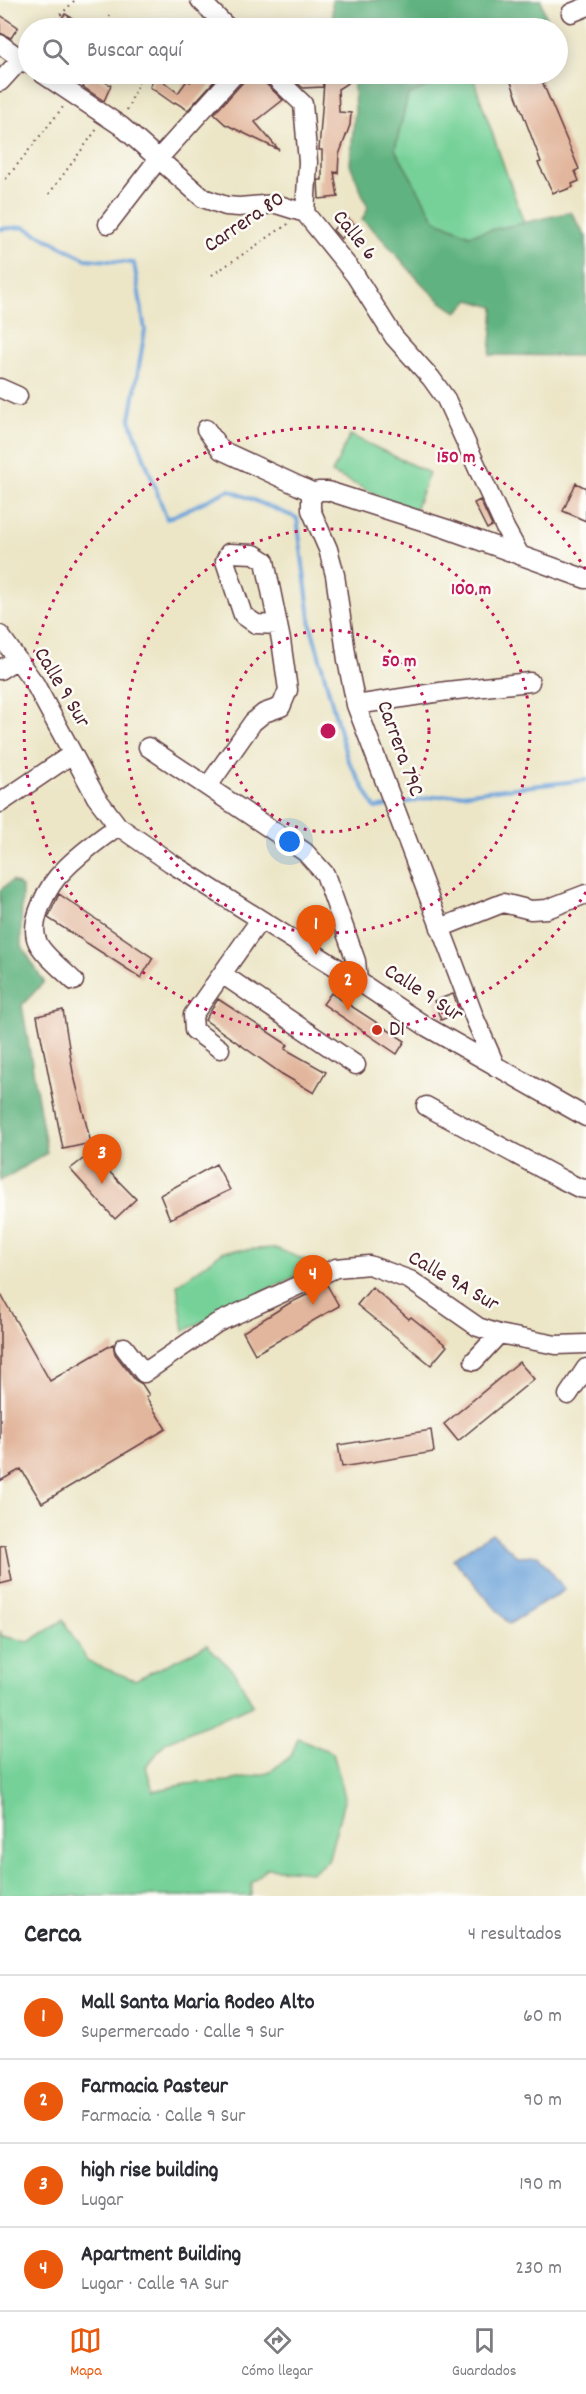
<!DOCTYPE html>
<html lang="es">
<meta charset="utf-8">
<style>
:root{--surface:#fff;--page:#f7f7f7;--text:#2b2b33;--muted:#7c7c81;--line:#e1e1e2;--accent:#ea580c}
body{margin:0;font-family:Dekko,sans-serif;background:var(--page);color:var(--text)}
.you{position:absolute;left:290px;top:842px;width:21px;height:21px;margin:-15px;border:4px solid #fff;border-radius:50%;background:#1a73e8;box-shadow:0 0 0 9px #1a73e833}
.badge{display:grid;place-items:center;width:39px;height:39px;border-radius:50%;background:var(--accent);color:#fff;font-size:20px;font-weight:700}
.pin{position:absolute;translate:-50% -50px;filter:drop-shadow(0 2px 3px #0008)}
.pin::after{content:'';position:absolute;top:32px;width:21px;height:18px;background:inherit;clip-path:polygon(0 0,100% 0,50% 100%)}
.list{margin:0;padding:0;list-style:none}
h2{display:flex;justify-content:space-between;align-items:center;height:78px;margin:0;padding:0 24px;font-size:26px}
h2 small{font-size:20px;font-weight:400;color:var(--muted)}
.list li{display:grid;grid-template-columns:39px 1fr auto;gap:18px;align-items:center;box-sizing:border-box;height:84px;padding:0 24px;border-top:2px solid var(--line)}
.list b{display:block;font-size:22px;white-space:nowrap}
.list p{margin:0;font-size:20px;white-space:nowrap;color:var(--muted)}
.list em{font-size:20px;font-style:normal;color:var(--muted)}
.icon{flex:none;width:33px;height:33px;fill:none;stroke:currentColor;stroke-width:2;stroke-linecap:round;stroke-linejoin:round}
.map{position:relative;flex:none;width:586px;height:1896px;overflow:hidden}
.search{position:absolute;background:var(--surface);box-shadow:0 3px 15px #0003;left:18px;right:18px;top:18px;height:66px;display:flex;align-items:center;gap:15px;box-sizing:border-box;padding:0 21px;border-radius:33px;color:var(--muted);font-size:22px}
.sheet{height:414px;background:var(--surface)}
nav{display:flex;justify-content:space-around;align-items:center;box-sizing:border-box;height:84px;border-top:2px solid var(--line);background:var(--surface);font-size:16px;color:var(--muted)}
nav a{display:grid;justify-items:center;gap:3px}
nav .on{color:var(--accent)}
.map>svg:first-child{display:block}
</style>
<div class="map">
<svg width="586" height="1896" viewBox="0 0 586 1896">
<rect width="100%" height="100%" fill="#fdfcf7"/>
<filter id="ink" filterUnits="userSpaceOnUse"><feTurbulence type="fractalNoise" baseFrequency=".0167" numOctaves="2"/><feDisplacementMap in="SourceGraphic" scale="12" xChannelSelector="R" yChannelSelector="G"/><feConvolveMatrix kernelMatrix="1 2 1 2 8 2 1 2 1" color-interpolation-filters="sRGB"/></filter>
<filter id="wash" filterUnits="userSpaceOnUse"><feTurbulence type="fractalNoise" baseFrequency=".008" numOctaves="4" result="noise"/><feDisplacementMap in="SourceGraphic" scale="24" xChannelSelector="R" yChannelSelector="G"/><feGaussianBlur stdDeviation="1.35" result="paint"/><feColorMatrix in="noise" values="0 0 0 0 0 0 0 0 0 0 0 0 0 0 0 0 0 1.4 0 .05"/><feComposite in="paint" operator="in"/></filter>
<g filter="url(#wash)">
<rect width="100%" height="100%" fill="#ece6c7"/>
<path fill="#76d198" stroke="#607862" stroke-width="1.5" d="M455 74H473L476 87 524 223 469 235 435 220 395 149 408 95Z
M350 435 429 473 414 513 332 473Z
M275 1248 318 1265 184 1331 177 1285 224 1251Z
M63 1620 88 1662 135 1680 207 1645 236 1674 253 1705 166 1742 146 1767 153 1791 186 1784 228 1781 268 1773 291 1756 298 1738 333 1753 345 1797 328 1861 312 1872 267 1868 251 1883V1896H0V1631L2 1636 29 1642Z"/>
<path fill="#60b380" stroke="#556956" stroke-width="1.5" d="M332 0H541L549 28H333Z
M353 74H455L408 95 395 149 435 220 469 235 571 212 586 237V356L490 355 494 307 470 300 457 312C420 292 396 247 362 220L368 208 350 164 355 110Z
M12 881 22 887 21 945 44 982 22 1005 47 1153 0 1181V890Z"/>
<path fill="#6ba2d9" stroke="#5a6082" stroke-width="1.5" d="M492 1533 517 1556 538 1555 565 1590 509 1624 453 1559Z"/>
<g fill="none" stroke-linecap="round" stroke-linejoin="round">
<path stroke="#6ba2d9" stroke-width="4" d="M0 229 24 227 86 259 134 263 145 330 130 420 167 519 229 490 297 518 311 626 347 758 375 808 387 806
M398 804 434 797 586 780"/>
</g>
<g id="blocks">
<path fill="#e2b69c" d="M65 14 90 28H54Z
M0 15 18 27 11 38 0 33Z
M90 74 111 85 104 101 83 87Z
M200 74H209L216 79 188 110 175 102 174 104 150 87 155 75 178 93 188 79 190 82Z
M246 74H261L264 82 283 100 255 122 279 150 225 124 214 114 243 82Z
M288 74H322L323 87 303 88Z
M337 74H348L351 81 338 89 339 112 351 113 350 125 339 155 338 173 334 172 338 197 319 199 318 180H322V150H319L324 82Z
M508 74H539L579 169 575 171 579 181 572 184 573 187 560 192 559 190 553 193 538 163 541 162Z
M346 216 355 225 341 239 333 230Z
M576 483 586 488V521L563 511Z
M480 500 492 526 487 529 474 503Z
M59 894 153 958 141 978 48 918Z
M331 993 405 1041 397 1054 323 1004Z
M453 994 460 1012 441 1020 434 1001Z
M218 999 288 1045 285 1049 326 1072 314 1093 282 1074 205 1020Z
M63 1010 73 1072 91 1143 63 1149 37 1016Z
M91 1153 136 1199 115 1219 70 1169Z
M216 1164 230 1190 170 1219 160 1195Z
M327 1285 339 1306 255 1354 243 1332 288 1304Z
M372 1287 409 1319 411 1317 447 1346 431 1365 357 1305Z
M0 1293 50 1381 113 1344 115 1354 135 1380 142 1384 149 1395 146 1397 166 1429 42 1503 21 1469 0 1481Z
M519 1362 534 1379 458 1441 444 1424Z
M431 1430 434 1452 342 1467 338 1445Z
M5 1545 12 1581 0 1584V1546Z"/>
</g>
</g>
<g filter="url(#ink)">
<use href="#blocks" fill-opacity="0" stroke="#623d42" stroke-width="1.5"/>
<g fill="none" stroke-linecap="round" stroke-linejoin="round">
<g stroke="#623d42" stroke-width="21">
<path id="minor" d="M200 0 228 28
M571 13 586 7
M0 44 28 64
M43 74 121 126 203 198 226 206 239 207 276 204 305 213 355 275 394 337 431 378 446 399 505 528 520 555
M272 74 303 104 308 162 305 213
M0 82 21 59
M108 224 159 158 235 74
M0 388 18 396
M206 429 221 450 314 493
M0 635 35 684 96 797 118 826 171 863 358 981 427 1027 586 1117
M0 670 17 659
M356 705 447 691 530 682
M148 747 305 852 325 874 356 961 358 981
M208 786 253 722 264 713 281 707 288 690 281 640 265 561 254 554 229 553 225 561 243 615 256 624 278 625
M0 803 72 754
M440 928 503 903 531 910 547 909 586 894
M222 974 356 1065
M74 981C64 971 46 957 39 945 26 924 49 884 64 870 80 853 99 840 118 826
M220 1049 194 1030 193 1015 260 920
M496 1067 475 1019 356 705 347 660 335 575 328 549 311 510V498L318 491H328L447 529 586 579
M426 1106 563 1180 579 1188 586 1189
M124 1347 144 1373 217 1323 336 1268 369 1265 410 1280 478 1327 499 1334 556 1345 586 1344
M474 1361 499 1334
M568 1395 586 1368"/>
</g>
<path stroke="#623d42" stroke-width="2" stroke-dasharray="1.5 4.5" stroke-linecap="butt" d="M48 28 75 0
M105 28 110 16
M127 110 142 74
M6 179 63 107
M49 194 97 129
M212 275 288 224"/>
<use href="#minor" stroke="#fff" stroke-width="18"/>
</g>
</g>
<g fill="none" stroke="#c2185b" stroke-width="3" stroke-dasharray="3 6">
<circle cx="328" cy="731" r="101"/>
<circle cx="328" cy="731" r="202"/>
<path d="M586 892A304 304 0 1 1 586 570"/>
</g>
<circle fill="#c8321e" stroke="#fdfcf7" stroke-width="2" cx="377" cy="1030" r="6"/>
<g text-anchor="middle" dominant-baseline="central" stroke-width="5" stroke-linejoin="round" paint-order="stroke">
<g font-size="22" fill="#4a1f2b" stroke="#fdfcf7">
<text transform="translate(245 223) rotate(-34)">Carrera 80</text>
<text transform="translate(354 236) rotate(51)">Calle 6</text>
<text transform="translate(61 688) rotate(59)">Calle 9 Sur</text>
<text transform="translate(399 749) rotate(70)">Carrera 79C</text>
<text transform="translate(423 994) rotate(33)">Calle 9 Sur</text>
<text transform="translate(453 1282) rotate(30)">Calle 9A Sur</text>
</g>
<g font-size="22" fill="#4a1f2b" stroke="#fdfcf7" text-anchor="start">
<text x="389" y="1030">D1</text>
</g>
</g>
<circle cx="328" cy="731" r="9" fill="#c2185b" stroke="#fdfcf7" stroke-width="3"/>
<g font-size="18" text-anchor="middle" font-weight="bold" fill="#c2185b" stroke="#fdfcf7" stroke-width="5" stroke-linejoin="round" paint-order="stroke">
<text x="456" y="462">150 m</text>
<text x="471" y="594">100 m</text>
<text x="399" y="666">50 m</text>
</g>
</svg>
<div class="you"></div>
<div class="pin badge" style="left:316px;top:955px">1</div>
<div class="pin badge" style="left:348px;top:1011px">2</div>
<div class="pin badge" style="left:102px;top:1184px">3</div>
<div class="pin badge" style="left:313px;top:1305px">4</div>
<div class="search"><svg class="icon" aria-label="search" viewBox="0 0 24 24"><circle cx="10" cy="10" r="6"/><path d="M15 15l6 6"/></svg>Buscar aquí</div>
</div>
<section class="sheet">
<h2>Cerca<small>4 resultados</small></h2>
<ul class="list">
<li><span class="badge">1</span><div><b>Mall Santa Maria Rodeo Alto</b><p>Supermercado · Calle 9 Sur</p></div><em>60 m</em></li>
<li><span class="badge">2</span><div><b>Farmacia Pasteur</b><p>Farmacia · Calle 9 Sur</p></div><em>90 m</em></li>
<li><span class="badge">3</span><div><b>high rise building</b><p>Lugar</p></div><em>190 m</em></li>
<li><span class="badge">4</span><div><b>Apartment Building</b><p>Lugar · Calle 9A Sur</p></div><em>230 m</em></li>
</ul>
</section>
<nav>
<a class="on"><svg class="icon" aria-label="map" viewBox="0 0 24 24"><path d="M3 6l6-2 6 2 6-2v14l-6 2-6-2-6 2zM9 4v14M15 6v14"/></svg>Mapa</a>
<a><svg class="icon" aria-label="directions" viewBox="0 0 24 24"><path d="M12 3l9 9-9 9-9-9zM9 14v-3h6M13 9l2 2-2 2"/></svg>Cómo llegar</a>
<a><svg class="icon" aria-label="saved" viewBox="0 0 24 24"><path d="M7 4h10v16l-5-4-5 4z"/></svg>Guardados</a>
</nav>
